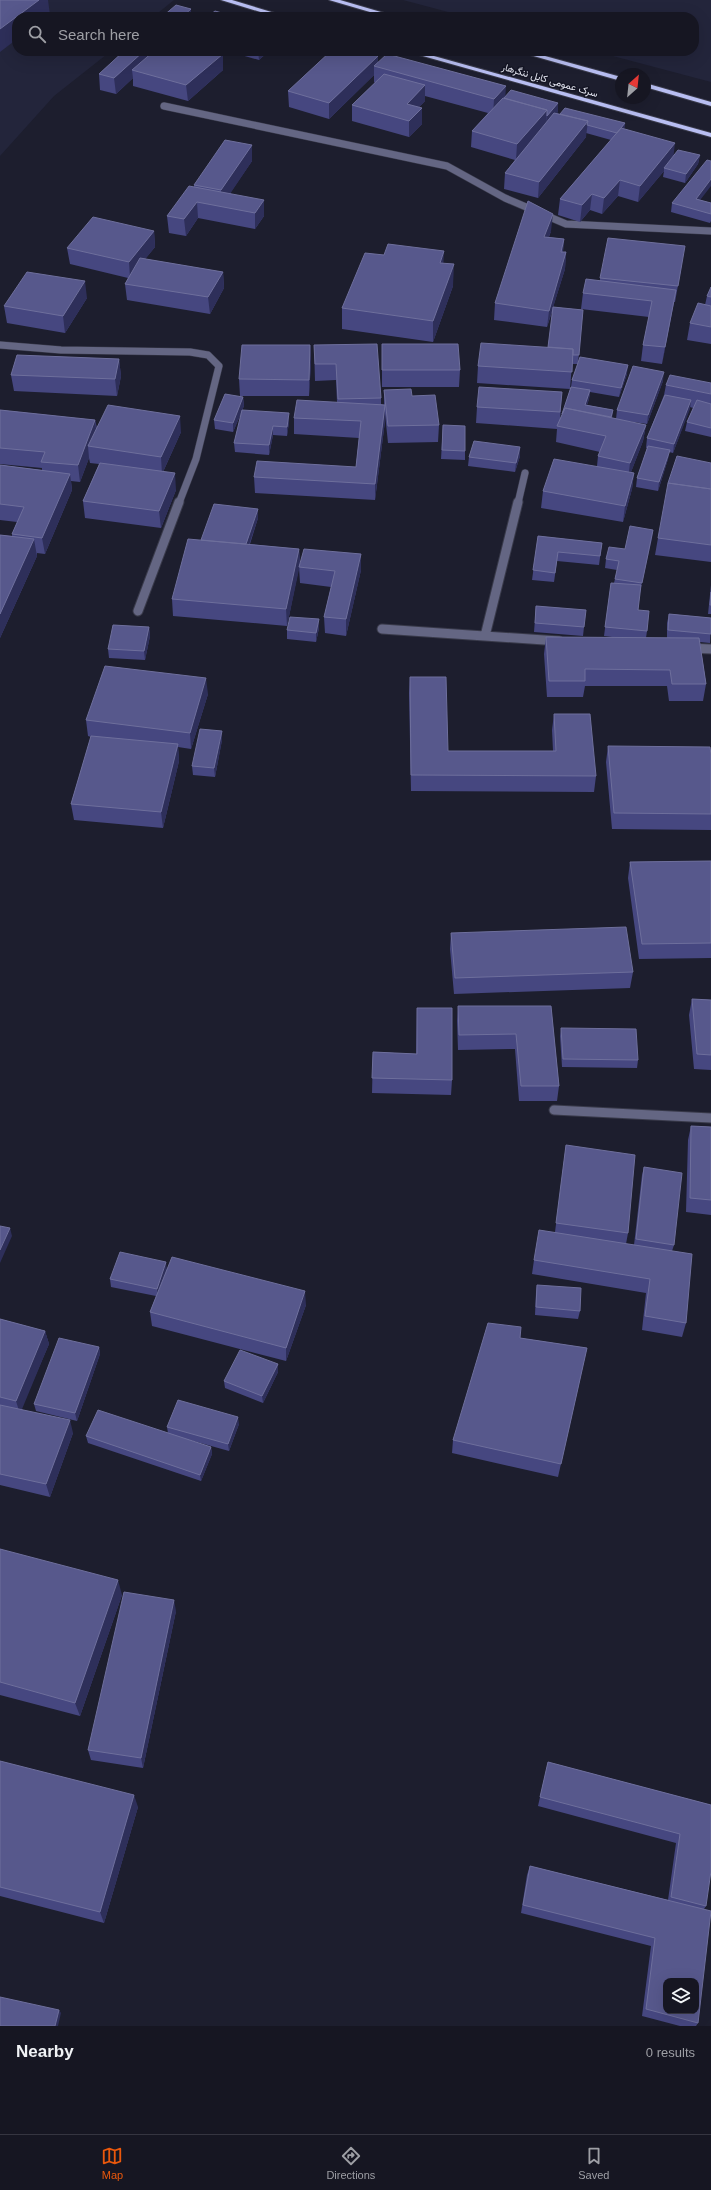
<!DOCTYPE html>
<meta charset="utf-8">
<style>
:root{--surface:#161622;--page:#1f1f2a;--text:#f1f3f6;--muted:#9e9fa5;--line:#353540;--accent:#ea580c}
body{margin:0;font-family:Helvetica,Vazirmatn,sans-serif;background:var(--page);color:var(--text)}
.controls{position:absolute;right:12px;bottom:12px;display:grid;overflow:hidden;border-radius:8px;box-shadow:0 4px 16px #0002}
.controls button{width:36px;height:36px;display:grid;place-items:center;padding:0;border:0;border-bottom:1px solid var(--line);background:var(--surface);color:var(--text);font:20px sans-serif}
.compass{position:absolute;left:615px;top:68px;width:36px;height:36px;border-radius:50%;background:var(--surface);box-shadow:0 4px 16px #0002;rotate:27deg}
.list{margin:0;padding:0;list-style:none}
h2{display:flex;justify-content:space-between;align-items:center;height:52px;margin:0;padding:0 16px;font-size:17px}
h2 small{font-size:13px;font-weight:400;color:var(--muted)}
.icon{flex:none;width:22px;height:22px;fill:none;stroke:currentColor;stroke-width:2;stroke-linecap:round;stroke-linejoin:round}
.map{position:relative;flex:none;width:711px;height:2026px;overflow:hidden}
.search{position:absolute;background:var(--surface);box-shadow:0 4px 16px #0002;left:12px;right:12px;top:12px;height:44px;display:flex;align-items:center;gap:10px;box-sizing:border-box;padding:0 14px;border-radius:16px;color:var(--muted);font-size:15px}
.sheet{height:108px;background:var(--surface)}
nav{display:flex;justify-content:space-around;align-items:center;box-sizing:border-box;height:56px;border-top:1px solid var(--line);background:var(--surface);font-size:11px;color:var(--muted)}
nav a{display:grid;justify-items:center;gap:2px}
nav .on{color:var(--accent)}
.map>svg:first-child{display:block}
</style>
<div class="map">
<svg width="711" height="2026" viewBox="0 0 711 2026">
<rect width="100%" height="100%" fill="#1d1e2e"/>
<path fill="#23253b" d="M0 0H174L153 17H17V51H111L54 96 0 156Z
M403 0H711V82L594 51H694V17H467Z"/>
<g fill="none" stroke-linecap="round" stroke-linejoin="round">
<g stroke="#393a4a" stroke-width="8">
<path id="minor-far1" d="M164 106 447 166 505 198 566 224 711 231
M0 345 61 350 190 352 208 355 219 366 196 459 179 503
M518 503 525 473"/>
</g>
<g stroke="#393a4a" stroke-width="11">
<path id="minor" d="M138 611 179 502
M382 629 559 641
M485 636 518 502
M687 648 711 649
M554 1110 711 1118"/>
</g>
<g stroke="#393a4a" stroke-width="2">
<path id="trunk" d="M221 0H232L288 17H277Z
M329 0H340L398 17H387Z
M405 51H416L711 133V137Z
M516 51H527L621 77V81Z
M645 83 711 102V106L645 87Z"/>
</g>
<use href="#minor-far1" stroke="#646683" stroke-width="7"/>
<use href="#minor" stroke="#646683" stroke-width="9"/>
<use href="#trunk" fill="#b8bef2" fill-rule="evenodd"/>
</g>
<path fill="#464780" d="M124 51 223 70 188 101 133 86V78L116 94 100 90 99 74Z
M227 51H269L259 60Z
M378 63 505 96 558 103V112L556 113 560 114 625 123 624 129 674 155H700L698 164 685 183 663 177 664 171 638 202 618 196 602 214 590 210 580 222 558 215 560 199 611 140 586 133V137L538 198 504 189 505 173 515 160 471 147 472 131 488 113 425 96V101L419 107 422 124 409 137 352 121V105L375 83 374 82V75L329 119 289 107 288 91Z
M252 145V161L230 193 264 216 255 229 198 218 186 236 169 233 167 216 194 187V185Z
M700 200 711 203V221L710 223 671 212 672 203Z
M154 231 155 247 145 259 223 272 224 288 210 314 127 300 125 284 128 278 70 264 67 248Z
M551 231 549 237 564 239 563 252H566L565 269 553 307 583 310 578 363 627 374 619 397 590 392 589 399 587 405 613 410 612 418 616 419 617 410 663 381 647 424 626 421 646 425 643 441 631 472 634 473 632 489 623 522 541 508 543 491 597 466 598 456 600 452 556 442 557 429 476 423 477 407 562 392 560 420 562 415 571 387 572 380 578 364H572L570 389 477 383 478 366 548 347 553 309 547 327 494 320 495 303Z
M443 263 453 286 433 342 342 329V308Z
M682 263 675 302H674L662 364 641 361 643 345 649 317 581 309 583 293 600 281V278Z
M711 287V344L687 340 690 323 705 305 707 296Z
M87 298 65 333 7 323 4 306Z
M382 344 460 370 459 387H382Z
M310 345 311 362 309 396H240L239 379Z
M314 345 381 398V404L384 405V390L412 396 439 425 438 442 388 443 385 414V421L375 500 255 493 254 477 356 467 359 438 294 434V418L337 402 336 380 315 381Z
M119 359 121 376 117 396 14 391 11 375Z
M711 383V437L685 431 687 422 693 408 690 407 673 453 669 452 668 459 658 491 636 487 637 478 647 448H646L647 438 664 395 666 385Z
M243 397 244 406 242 410 289 422 287 436 273 435 269 455 235 452 234 443 242 411 233 432 215 429 214 420Z
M0 410 95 420 97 428 181 432 163 472 176 490 161 528 85 518 83 501 99 464 90 463 89 458 80 482 71 481 72 490 45 554 37 553V556L0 638V535L12 536V534L17 522 0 520V465L42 470V468L0 464Z
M443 425 465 451V460L441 459Z
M520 456 515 472 468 466 469 457Z
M711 463V562L655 555 658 538Z
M258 518 250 544 299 549 300 565 361 554V570L346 636 325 633 324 617 331 587 300 583 299 567 287 626 173 616 172 599 201 540Z
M653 530 640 592 638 610 647 631 646 638H667V623L669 614 711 618 710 643 700 642 706 684 703 701H669L667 686H585L583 697H547L544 654 546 637 620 638 604 636 611 583H614L617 570 605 568 606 559 625 549Z
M538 536 602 543 599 565 557 561 554 582 532 580Z
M711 585V614H708Z
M536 606 584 627 583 636 534 632Z
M149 627 150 636 145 660 109 658 108 649Z
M319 628 316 642 287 639V630Z
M410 677 448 751H553L552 730 554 714 596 776 594 792 411 791 409 693Z
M208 694 191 749 178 747 179 761 163 828 74 820 71 804 91 737 88 736 86 720Z
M222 740 215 777 193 775 192 766Z
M608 746 711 755V830L612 829 606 762Z
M711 861V958L639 959 628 878 630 862Z
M451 933 633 972 630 988 454 994 450 949Z
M692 999 711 1000V1070L694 1069 689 1015Z
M458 1006H551L559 1086 557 1101H519L515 1049 458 1050 457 1021Z
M417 1008 452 1080 451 1095 372 1093 373 1052 416 1054Z
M561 1028 638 1060 637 1068 562 1067 560 1036Z
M691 1126 711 1127V1215L686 1212 688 1140Z
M566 1145 628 1233 626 1244 634 1245 642 1175 644 1167 674 1245 672 1251 686 1323 682 1337 642 1330 646 1293 532 1274 534 1260 555 1232Z
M167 1269 306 1305 286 1361 152 1326 150 1312 156 1296 111 1287 110 1279Z
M537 1285 580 1311 578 1319 535 1315 536 1292Z
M0 1319 45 1331 49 1344 21 1409 73 1433 50 1497 0 1485Z
M520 1338 587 1348 558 1477 452 1453 453 1440Z
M99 1347 100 1354 77 1421 36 1411 34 1404Z
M278 1364V1372L263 1403 225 1388 224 1381Z
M239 1424 229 1451 186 1439 211 1447 212 1454 201 1481 88 1443 86 1436 168 1433 167 1427Z
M0 1549 122 1595 80 1716 0 1695Z
M176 1611 143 1768 91 1760 88 1750Z
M0 1761 138 1807 104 1923 0 1896Z
M548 1762 711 1805 706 1906 704 1909 698 2023 696 2026H680L642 2016 651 1946 521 1913 527 1875 530 1866 668 1900 676 1843 538 1806Z"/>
<path fill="#2e2f5a" d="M39 0H48L50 15 47 17H17V39L0 52V29Z
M191 9V17H182Z
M144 51H163L132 70 133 78 116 94 114 78Z
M258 51H269L259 60Z
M223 54V70L188 101 186 85Z
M378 56V67L374 66V75L329 119V103Z
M425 85V101L406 120 407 104Z
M506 86 505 102 493 115 494 99Z
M558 103V112L546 125 547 116Z
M422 108V124L409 137V121Z
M547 110 546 126 516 160 517 144Z
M588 121 586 137 538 198 539 182Z
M625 123 624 132 617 133Z
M675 143 673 160 664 168V171L638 202 640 186Z
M252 145V161L222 206 221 190Z
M700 155 698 164 685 183 686 174Z
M711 179V186L694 208 696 199Z
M620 180 618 196 602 214 604 198Z
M592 194 590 210 580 222 582 205Z
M264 200V216L255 229V213Z
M197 202 198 218 186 236 184 219Z
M553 214 551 231 543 253 544 237Z
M154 231 155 247 130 278 129 262Z
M564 239 562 256 561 252Z
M444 251 443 273 440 263Z
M566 252 565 269 547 327 549 311Z
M454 264 453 286 433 342V321Z
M223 272 224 288 210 314 208 297Z
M85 281 87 298 65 333 63 316Z
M676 290 673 307 662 364 665 347Z
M310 345 311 362 309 396V380Z
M119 359 121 376 117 396 115 379Z
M628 365 627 374 619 397 621 388Z
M664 372 663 381 647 424 648 415Z
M590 390 589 399 584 414 585 405Z
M243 397 244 406 233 432V423Z
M691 400 690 409 673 453 674 444Z
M385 405V421L375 500V484Z
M289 413V422L287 436V427Z
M180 416 181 432 162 474 161 457Z
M95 420 97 436 88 446 89 458 80 482 78 465Z
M646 425 643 441 628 480 630 463Z
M273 426V435L269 455V445Z
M520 447V456L515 472 516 463Z
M670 450 668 459 658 491 659 482Z
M175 473 176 490 161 528 159 511Z
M634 473 632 489 623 522 625 506Z
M70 474 72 490 45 554 42 538Z
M258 509V518L245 557V548Z
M653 530 652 539 640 592 642 583Z
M34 539 37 556 0 638V614Z
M299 549 300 565 287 626 286 609Z
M361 554V570L346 636V619Z
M319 619V628L316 642V633Z
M149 627 150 636 145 660 144 651Z
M206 678 208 694 191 749 190 733Z
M222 731V740L215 777 214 768Z
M178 744 179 761 163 828 161 812Z
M10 1228 12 1236 0 1263V1250Z
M166 1262 167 1270 158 1297 157 1289Z
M305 1291 306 1305 286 1361V1348Z
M45 1331 49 1344 20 1414 16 1401Z
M99 1347 100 1354 77 1421 75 1413Z
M278 1364V1372L263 1403 262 1396Z
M238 1417 239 1424 229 1451 228 1444Z
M70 1420 73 1433 50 1497 46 1484Z
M211 1447 212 1454 201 1481 200 1475Z
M118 1580 122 1595 80 1716 75 1703Z
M174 1600 176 1611 143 1768 141 1758Z
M134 1795 138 1807 104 1923 100 1912Z
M59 2010 61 2013 58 2026H55Z"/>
<path fill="#57588c" stroke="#6e6f9c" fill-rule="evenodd" d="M0 0H39L0 29Z
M176 5 191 9 182 17H162Z
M215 11 236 17H207Z
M124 51H144L114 78 99 74Z
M154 51H212L223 54 186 85 132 70Z
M331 51H361L378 56 329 103 288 91Z
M387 54 506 86 494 99 374 66Z
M384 74 425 85 407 104 422 108 409 121 352 105Z
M511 90 558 103 547 116V110L504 98Z
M503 98 547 110 517 144 472 131Z
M565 108 625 123 617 133 587 125 588 121 560 114Z
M554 113 588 121 539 182 505 173Z
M621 128 675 143 640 186 620 180 604 198 592 194 582 205 560 199Z
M225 140 252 145 221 190 194 185Z
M678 150 700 155 686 174 664 168Z
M707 160 711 161V179L696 199 711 203V214L672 203Z
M189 186 264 200 255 213 197 202 184 219 167 216Z
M528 201 553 214 544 237 564 239 561 252H566L549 311 495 303Z
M93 217 154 231 129 262 67 248Z
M608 238 685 246 678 286 600 278Z
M388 244 444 251 440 263 454 264 433 321 342 308 365 253 384 255Z
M140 258 223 272 208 297 125 284Z
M27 272 85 281 63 316 4 306Z
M586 279 676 290 665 347 643 345 652 301 583 293Z
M711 287V297L707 296Z
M698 303 711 306V327L690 323Z
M553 307 583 310 579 355H573V349L548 347Z
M481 343 573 349 572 372 478 366Z
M377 344 381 398 338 399 336 364H315L314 345Z
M382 344H458L460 370H382Z
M242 345H310L309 380 239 379Z
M17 355 119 359 115 379 11 375Z
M580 357 628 365 621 388 572 380Z
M633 366 664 372 648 415 617 410Z
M670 375 711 383V394L666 385Z
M479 387 562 392 560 412 477 407Z
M571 387 590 390 585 405 613 410 611 417 565 408 562 414Z
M411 389 412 396 435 395 439 425 388 426 384 390Z
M225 394 243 397 233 423 214 420Z
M665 395 691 400 674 444 647 438Z
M297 400 385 405 375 484 254 477 257 461 356 467 361 421 294 418Z
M697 400 711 404V428L687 422Z
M108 405 180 416 161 457 88 446Z
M565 408 646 425 630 463 598 456 606 436 557 426Z
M0 410 95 420 78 465 41 462 45 452 0 448Z
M242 410 289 413 287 427 273 426 269 445 234 443Z
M443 425 465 426V451L442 450Z
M474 441 520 447 516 463 469 457Z
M648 446 670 450 659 482 637 478Z
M677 456 711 463V489L668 483Z
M554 459 634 473 625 506 543 491Z
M100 463 175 473 159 511 83 501Z
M0 465 70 474 42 538 12 534 24 507 0 504Z
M668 483 711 489V545L658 538Z
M214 504 258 509 246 544 201 540Z
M630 526 653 530 642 583 615 579 619 561 606 559 609 547 625 549Z
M0 535 34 539 0 614Z
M538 536 602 543 600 556 558 552 555 573 533 570Z
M188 539 299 549 286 609 172 599Z
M304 549 361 554 346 619 324 617 335 571 299 567Z
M611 583 641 585 638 610 649 611 647 631 605 627Z
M711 592V605H710Z
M536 606 586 610 584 627 535 623Z
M669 614 711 618V634L668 630Z
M290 617 319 619 316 633 287 630Z
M113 625 149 627 144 651 108 649Z
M546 637 699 638 706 684H672L670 670 585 669V681H549Z
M105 666 206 678 190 733 86 720Z
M410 677H446L448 751H556L554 714H590L596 776 411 775Z
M200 729 222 731 214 768 192 766Z
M91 736 178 744 161 812 71 804Z
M608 746 710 747 711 755V814L614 813Z
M711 861V943L642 944 630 862Z
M626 927 633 972 455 978 451 933Z
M692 999 711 1000V1055L697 1054Z
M458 1006H551L559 1086H521L516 1034 459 1035Z
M417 1008H452V1080L372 1078 373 1052 417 1054Z
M561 1028 636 1029 638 1060 563 1059Z
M691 1126 711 1127V1200L690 1198Z
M566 1145 635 1155 628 1233 556 1223Z
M644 1167 682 1173 674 1245 636 1239Z
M0 1226 10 1228 0 1250Z
M539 1230 692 1254 686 1323 645 1316 650 1279 534 1260Z
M120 1252 166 1262 157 1289 110 1279Z
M172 1257 305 1291 286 1348 150 1312Z
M537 1285 581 1288 580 1311 536 1307Z
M0 1319 45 1331 16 1401 0 1397Z
M488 1323 521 1327 520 1338 587 1348 561 1464 453 1440Z
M59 1338 99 1347 75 1413 34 1404Z
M240 1350 278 1364 262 1396 224 1381Z
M178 1400 238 1417 228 1444 167 1427Z
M0 1405 70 1420 46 1484 0 1474Z
M98 1410 211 1447 200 1475 86 1436Z
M0 1549 118 1580 75 1703 0 1682Z
M124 1592 174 1600 141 1758 88 1750Z
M0 1761 134 1795 100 1912 0 1887Z
M548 1762 711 1805V1871L706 1906 671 1897 680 1834 540 1797Z
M530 1866 711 1911 698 2023 646 2009 655 1938 523 1905ZM666 1981H696V2011H666Z
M0 1997 59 2010 55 2026H0Z"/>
<g text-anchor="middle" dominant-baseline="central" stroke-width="3" stroke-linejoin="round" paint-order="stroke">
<g font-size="10" fill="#e6e8f3" stroke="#141524">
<text transform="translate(550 80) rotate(16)">سرک عمومی کابل ننگرهار</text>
</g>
</g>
</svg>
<div class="controls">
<button><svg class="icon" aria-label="layers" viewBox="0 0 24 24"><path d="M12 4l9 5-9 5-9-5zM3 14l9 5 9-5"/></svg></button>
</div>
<svg class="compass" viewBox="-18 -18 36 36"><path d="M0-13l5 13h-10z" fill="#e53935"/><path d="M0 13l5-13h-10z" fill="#9e9fa5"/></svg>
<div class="search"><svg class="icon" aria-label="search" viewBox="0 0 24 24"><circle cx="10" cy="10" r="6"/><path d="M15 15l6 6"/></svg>Search here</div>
</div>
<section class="sheet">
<h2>Nearby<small>0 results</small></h2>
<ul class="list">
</ul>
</section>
<nav>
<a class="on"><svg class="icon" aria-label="map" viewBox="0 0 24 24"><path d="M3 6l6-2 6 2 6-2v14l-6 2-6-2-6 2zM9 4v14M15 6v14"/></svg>Map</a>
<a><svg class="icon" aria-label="directions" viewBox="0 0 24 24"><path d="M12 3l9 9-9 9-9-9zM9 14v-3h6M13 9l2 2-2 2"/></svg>Directions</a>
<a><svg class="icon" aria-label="saved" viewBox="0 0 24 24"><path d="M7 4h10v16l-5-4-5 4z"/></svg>Saved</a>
</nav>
